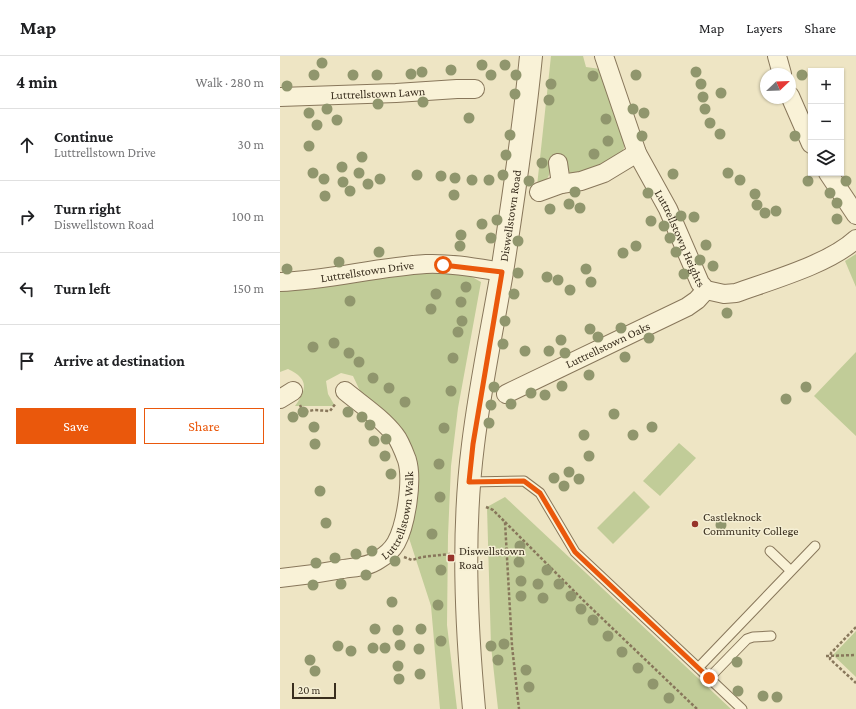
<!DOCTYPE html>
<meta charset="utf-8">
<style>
:root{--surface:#fff;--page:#f2f2f2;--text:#202124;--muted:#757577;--line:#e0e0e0;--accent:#ea580c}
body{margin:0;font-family:"Crimson Pro",serif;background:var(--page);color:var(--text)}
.controls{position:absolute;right:12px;top:12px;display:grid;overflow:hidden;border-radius:0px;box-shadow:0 1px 3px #0004}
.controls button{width:36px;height:36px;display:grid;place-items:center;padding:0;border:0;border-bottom:1px solid var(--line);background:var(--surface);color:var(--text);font:20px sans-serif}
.compass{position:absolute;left:480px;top:12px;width:36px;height:36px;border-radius:50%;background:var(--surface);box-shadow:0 1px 3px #0004;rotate:67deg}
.scale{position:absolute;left:12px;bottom:10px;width:44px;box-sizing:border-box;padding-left:4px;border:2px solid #392e1e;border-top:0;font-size:11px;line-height:14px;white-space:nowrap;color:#392e1e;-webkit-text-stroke:3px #f5efd4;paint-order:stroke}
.stop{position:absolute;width:12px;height:12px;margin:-9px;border:3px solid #ea580c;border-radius:50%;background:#fff}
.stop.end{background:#ea580c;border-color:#fff;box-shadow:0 1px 4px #0008}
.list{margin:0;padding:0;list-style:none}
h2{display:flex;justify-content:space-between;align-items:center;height:52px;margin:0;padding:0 16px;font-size:17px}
h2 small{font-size:13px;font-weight:400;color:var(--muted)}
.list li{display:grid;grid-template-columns:26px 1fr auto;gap:12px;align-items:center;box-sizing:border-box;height:72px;padding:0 16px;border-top:1px solid var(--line)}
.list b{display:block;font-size:15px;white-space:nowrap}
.list p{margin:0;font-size:13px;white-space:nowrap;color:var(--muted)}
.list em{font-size:13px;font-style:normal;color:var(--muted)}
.actions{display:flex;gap:8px;padding:12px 16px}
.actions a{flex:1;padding:9px 0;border:1px solid var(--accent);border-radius:0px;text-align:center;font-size:14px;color:var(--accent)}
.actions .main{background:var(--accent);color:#fff}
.icon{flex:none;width:22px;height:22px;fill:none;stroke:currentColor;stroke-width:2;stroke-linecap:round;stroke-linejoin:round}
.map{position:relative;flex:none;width:576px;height:653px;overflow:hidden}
header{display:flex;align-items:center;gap:24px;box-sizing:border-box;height:56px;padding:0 20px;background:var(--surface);border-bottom:1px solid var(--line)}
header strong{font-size:19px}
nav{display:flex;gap:22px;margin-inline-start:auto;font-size:14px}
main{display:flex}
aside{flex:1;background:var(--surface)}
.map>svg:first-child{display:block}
</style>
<header>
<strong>Map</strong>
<nav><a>Map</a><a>Layers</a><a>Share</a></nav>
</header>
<main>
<aside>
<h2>4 min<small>Walk · 280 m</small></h2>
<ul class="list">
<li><svg class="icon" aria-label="ahead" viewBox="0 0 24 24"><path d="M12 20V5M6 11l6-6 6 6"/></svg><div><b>Continue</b><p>Luttrellstown Drive</p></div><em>30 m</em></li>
<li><svg class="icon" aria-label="right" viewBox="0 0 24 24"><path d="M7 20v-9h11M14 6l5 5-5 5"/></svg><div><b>Turn right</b><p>Diswellstown Road</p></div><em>100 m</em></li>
<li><svg class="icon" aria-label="left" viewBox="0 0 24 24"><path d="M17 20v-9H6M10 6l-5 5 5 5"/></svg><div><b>Turn left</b></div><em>150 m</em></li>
<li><svg class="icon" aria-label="arrive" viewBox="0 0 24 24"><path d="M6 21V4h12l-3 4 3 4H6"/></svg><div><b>Arrive at destination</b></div></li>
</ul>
<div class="actions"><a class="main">Save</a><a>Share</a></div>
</aside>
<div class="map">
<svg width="576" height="653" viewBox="0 0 576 653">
<rect width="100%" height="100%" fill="#eee5c4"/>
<path fill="#c1cc98" d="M271 0H303L306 11 320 13 345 85C345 109 312 114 293 119L289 116 285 110 270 105C270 120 270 123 257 130Z
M576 198V231L565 205Z
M138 215C160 216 183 214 201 226L178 352 171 410 168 480 167 569 177 653H160L151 550 128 479 121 375 97 348 81 337 73 320 61 317 46 325 48 338 55 350H15C27 333 29 323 8 313L0 316V235L34 233 68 226Z
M576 296V380L534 340Z
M399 387 416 402 380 440 363 425Z
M354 435 370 451 333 488 317 472Z
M225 441 451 653H218L211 590 207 451Z
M576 575V621L553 599Z"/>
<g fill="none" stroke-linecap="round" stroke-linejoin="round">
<g stroke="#88775b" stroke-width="11">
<path id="service" d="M189 426 244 425 260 437 295 496 462 653
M490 495 511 515
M419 611 535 490
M429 622 467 583 473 581 491 580"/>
</g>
<g stroke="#88775b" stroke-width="20">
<g id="minor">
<path id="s1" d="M324 0 357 97 388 153 420 227 426 234 444 238 456 237C492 224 549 208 576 183"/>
<path d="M497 0 502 18"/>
<path d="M510 40 531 88"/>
<path id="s2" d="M0 41 116 37 177 33H195"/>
<path d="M278 107 281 128"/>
<path d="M548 117 576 159"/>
<path d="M259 136 281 128 301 125 324 117 357 97"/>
<path id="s3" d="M0 226C49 224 97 211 146 208 171 207 197 212 222 216"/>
<path id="s4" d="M226 338 407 251 417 244 426 234"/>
<path d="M0 343 13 335"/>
<path id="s5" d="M0 522C21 520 42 517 63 513 75 511 88 511 98 504 105 500 112 494 116 487 126 469 133 424 127 404 124 396 120 385 115 379 102 362 82 349 65 335"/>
</g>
</g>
<g stroke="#88775b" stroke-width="24">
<g id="tertiary">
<path id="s6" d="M194 653C186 566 182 476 193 389 200 331 212 274 222 216 233 145 244 72 251 0"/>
</g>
</g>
<path stroke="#88775b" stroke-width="2.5" stroke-dasharray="3 2" stroke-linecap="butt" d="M20 349 23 356 34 354 50 355 56 347
M206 451 213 454 225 466 232 590 239 653
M225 466 306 547 417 653
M124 501 132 504 142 501 170 498
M576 571 551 597 550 603 576 627
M546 600 576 599"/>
<use href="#service" stroke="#f9f2d7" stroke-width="9"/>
<use href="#minor" stroke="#f9f2d7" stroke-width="18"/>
<use href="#tertiary" stroke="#f9f2d7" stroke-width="22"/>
</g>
<g fill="#90966d">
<circle cx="42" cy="7" r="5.5"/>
<circle cx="202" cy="9" r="5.5"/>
<circle cx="225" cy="9" r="5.5"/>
<circle cx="171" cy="14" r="5.5"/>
<circle cx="142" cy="16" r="5.5"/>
<circle cx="416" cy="16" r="5.5"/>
<circle cx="131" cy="18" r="5.5"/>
<circle cx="34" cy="19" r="5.5"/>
<circle cx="73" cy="19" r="5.5"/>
<circle cx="97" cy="19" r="5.5"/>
<circle cx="211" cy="19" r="5.5"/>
<circle cx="236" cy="19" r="5.5"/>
<circle cx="356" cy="19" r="5.5"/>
<circle cx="522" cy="19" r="5.5"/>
<circle cx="313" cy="20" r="5.5"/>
<circle cx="271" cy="28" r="5.5"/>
<circle cx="421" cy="28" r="5.5"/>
<circle cx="7" cy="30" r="5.5"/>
<circle cx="441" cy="37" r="5.5"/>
<circle cx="235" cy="38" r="5.5"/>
<circle cx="423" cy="41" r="5.5"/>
<circle cx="269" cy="44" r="5.5"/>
<circle cx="143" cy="46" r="5.5"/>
<circle cx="98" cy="48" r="5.5"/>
<circle cx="47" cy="53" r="5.5"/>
<circle cx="353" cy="53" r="5.5"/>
<circle cx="425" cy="53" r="5.5"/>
<circle cx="29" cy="57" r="5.5"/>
<circle cx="364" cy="57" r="5.5"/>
<circle cx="189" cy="62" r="5.5"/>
<circle cx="326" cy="63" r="5.5"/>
<circle cx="57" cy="64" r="5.5"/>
<circle cx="430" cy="67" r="5.5"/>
<circle cx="37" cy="69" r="5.5"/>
<circle cx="440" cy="78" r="5.5"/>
<circle cx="230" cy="79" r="5.5"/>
<circle cx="362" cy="80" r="5.5"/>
<circle cx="515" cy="80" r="5.5"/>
<circle cx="328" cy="85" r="5.5"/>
<circle cx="29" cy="90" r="5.5"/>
<circle cx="314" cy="98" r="5.5"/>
<circle cx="226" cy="99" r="5.5"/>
<circle cx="82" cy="101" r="5.5"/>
<circle cx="262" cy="107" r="5.5"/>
<circle cx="62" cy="111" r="5.5"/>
<circle cx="33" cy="117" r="5.5"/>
<circle cx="79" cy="117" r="5.5"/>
<circle cx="448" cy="117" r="5.5"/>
<circle cx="393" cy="118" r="5.5"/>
<circle cx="137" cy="119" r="5.5"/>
<circle cx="223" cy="119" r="5.5"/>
<circle cx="161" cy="120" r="5.5"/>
<circle cx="175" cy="122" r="5.5"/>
<circle cx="44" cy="123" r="5.5"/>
<circle cx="100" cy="123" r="5.5"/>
<circle cx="192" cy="124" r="5.5"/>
<circle cx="209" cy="124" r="5.5"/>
<circle cx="460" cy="124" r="5.5"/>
<circle cx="249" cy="125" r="5.5"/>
<circle cx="528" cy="125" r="5.5"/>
<circle cx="566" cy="125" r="5.5"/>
<circle cx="63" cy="126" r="5.5"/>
<circle cx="88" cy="128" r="5.5"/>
<circle cx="70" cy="135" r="5.5"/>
<circle cx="295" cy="136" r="5.5"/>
<circle cx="368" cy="137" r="5.5"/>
<circle cx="550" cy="137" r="5.5"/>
<circle cx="475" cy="138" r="5.5"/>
<circle cx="174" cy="139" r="5.5"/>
<circle cx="45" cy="140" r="5.5"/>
<circle cx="557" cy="147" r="5.5"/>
<circle cx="289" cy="148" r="5.5"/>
<circle cx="477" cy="149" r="5.5"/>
<circle cx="300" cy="152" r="5.5"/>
<circle cx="270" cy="153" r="5.5"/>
<circle cx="496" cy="155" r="5.5"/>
<circle cx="485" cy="157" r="5.5"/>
<circle cx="401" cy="160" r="5.5"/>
<circle cx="414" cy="161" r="5.5"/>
<circle cx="557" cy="163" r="5.5"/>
<circle cx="217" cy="164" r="5.5"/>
<circle cx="371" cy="165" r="5.5"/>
<circle cx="202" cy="168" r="5.5"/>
<circle cx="384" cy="170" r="5.5"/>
<circle cx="181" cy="179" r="5.5"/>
<circle cx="211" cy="182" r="5.5"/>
<circle cx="390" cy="182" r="5.5"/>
<circle cx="238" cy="185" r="5.5"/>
<circle cx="426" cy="189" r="5.5"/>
<circle cx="180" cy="190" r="5.5"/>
<circle cx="356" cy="190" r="5.5"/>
<circle cx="99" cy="196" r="5.5"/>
<circle cx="396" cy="196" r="5.5"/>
<circle cx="343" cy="197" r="5.5"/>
<circle cx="420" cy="204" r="5.5"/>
<circle cx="59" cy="206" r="5.5"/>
<circle cx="433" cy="210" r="5.5"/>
<circle cx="7" cy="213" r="5.5"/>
<circle cx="306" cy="213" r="5.5"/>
<circle cx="238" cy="217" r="5.5"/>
<circle cx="404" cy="218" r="5.5"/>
<circle cx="267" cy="221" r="5.5"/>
<circle cx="278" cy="224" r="5.5"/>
<circle cx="311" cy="226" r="5.5"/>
<circle cx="186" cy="231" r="5.5"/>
<circle cx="290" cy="234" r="5.5"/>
<circle cx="156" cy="238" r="5.5"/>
<circle cx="234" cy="238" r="5.5"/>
<circle cx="70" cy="245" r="5.5"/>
<circle cx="181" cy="246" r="5.5"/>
<circle cx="151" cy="253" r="5.5"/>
<circle cx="447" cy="257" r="5.5"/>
<circle cx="182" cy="265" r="5.5"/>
<circle cx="225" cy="265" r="5.5"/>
<circle cx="341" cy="272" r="5.5"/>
<circle cx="310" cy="273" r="5.5"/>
<circle cx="178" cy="276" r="5.5"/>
<circle cx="318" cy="281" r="5.5"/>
<circle cx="369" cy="282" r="5.5"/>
<circle cx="281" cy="284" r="5.5"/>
<circle cx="54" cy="287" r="5.5"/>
<circle cx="223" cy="288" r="5.5"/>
<circle cx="33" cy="291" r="5.5"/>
<circle cx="245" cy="295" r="5.5"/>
<circle cx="269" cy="295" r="5.5"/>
<circle cx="69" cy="297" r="5.5"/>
<circle cx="285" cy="297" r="5.5"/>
<circle cx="345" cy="301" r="5.5"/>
<circle cx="173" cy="302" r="5.5"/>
<circle cx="79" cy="306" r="5.5"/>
<circle cx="309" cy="319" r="5.5"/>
<circle cx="93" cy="322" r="5.5"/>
<circle cx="282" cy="330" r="5.5"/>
<circle cx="214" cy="331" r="5.5"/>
<circle cx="526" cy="331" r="5.5"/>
<circle cx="109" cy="332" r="5.5"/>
<circle cx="171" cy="335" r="5.5"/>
<circle cx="251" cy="337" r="5.5"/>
<circle cx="265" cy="339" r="5.5"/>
<circle cx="506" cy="343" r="5.5"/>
<circle cx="125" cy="346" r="5.5"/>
<circle cx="231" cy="348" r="5.5"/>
<circle cx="211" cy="349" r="5.5"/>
<circle cx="23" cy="356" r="5.5"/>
<circle cx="68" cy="356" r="5.5"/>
<circle cx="334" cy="358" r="5.5"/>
<circle cx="13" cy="361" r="5.5"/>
<circle cx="82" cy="361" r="5.5"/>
<circle cx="209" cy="367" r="5.5"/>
<circle cx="90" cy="369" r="5.5"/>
<circle cx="34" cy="371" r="5.5"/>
<circle cx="372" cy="371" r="5.5"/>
<circle cx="164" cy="372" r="5.5"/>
<circle cx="304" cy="379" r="5.5"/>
<circle cx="353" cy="379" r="5.5"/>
<circle cx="106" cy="383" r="5.5"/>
<circle cx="94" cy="385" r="5.5"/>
<circle cx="35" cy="388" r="5.5"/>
<circle cx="105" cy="400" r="5.5"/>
<circle cx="309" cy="400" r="5.5"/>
<circle cx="159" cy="408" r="5.5"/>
<circle cx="289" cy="416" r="5.5"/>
<circle cx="111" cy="418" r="5.5"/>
<circle cx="274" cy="422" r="5.5"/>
<circle cx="299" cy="423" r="5.5"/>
<circle cx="284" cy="430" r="5.5"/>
<circle cx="40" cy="435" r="5.5"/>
<circle cx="160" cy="441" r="5.5"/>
<circle cx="46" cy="467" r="5.5"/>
<circle cx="441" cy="469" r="5.5"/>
<circle cx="152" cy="478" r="5.5"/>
<circle cx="240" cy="490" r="5.5"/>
<circle cx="92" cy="495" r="5.5"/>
<circle cx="76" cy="498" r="5.5"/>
<circle cx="55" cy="502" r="5.5"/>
<circle cx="115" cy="505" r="5.5"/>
<circle cx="239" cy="506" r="5.5"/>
<circle cx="36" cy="507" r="5.5"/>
<circle cx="161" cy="514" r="5.5"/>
<circle cx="267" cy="514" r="5.5"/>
<circle cx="86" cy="519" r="5.5"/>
<circle cx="241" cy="525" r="5.5"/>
<circle cx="61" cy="528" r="5.5"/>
<circle cx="258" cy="528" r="5.5"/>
<circle cx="279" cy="528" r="5.5"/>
<circle cx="33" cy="529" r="5.5"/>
<circle cx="241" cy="540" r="5.5"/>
<circle cx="291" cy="540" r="5.5"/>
<circle cx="263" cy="542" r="5.5"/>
<circle cx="112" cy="546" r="5.5"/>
<circle cx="158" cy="549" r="5.5"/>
<circle cx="301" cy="553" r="5.5"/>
<circle cx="313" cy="564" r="5.5"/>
<circle cx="95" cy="573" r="5.5"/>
<circle cx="141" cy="573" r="5.5"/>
<circle cx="118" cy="574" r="5.5"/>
<circle cx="328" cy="580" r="5.5"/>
<circle cx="161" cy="585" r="5.5"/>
<circle cx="224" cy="588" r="5.5"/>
<circle cx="120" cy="589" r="5.5"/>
<circle cx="58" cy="590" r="5.5"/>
<circle cx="211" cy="590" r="5.5"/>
<circle cx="93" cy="592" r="5.5"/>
<circle cx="105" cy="592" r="5.5"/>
<circle cx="139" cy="593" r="5.5"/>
<circle cx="71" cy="595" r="5.5"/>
<circle cx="342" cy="596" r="5.5"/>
<circle cx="30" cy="604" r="5.5"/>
<circle cx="218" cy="604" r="5.5"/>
<circle cx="457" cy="606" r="5.5"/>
<circle cx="118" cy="610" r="5.5"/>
<circle cx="358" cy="612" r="5.5"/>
<circle cx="246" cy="614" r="5.5"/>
<circle cx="35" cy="615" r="5.5"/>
<circle cx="140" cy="618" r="5.5"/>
<circle cx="119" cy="623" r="5.5"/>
<circle cx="373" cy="628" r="5.5"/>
<circle cx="249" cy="631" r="5.5"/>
<circle cx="458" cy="635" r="5.5"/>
<circle cx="483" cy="640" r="5.5"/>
<circle cx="497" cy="641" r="5.5"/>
<circle cx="389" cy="642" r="5.5"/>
</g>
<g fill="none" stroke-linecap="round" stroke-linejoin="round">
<path stroke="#ea580c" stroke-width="5" d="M163 209 222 216 193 388 189 426 244 425 260 437 295 496 429 622"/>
</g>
<g fill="#97342b" stroke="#f5efd4" stroke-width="1.5">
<circle cx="415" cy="468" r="4"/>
<rect x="167" y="498" width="8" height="8" rx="2"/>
</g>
<g text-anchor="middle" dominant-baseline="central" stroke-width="3" stroke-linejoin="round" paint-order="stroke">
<g font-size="12" fill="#392e1e" stroke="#f5efd4">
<text stroke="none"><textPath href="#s2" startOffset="98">Luttrellstown Lawn</textPath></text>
<text stroke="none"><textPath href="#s6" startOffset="497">Diswellstown Road</textPath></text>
<text stroke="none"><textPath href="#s1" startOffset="198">Luttrellstown Heights</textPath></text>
<text stroke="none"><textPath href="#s3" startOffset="88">Luttrellstown Drive</textPath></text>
<text stroke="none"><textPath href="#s4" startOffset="113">Luttrellstown Oaks</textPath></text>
<text stroke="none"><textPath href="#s5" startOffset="152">Luttrellstown Walk</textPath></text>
</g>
<g font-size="12" fill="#392e1e" stroke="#f5efd4" text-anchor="start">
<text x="423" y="461">Castleknock<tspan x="423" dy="14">Community College</tspan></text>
<text x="179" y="495">Diswellstown<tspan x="179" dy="14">Road</tspan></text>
</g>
</g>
</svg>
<div class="controls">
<button>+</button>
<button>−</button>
<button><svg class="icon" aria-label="layers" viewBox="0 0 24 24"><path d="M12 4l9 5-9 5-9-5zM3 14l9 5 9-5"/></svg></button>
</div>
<svg class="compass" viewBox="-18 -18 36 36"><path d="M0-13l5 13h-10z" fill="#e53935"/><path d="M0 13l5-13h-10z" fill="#757577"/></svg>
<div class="scale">20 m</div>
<div class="stop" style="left:163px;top:209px"></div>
<div class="stop end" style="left:429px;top:622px"></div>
</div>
</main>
